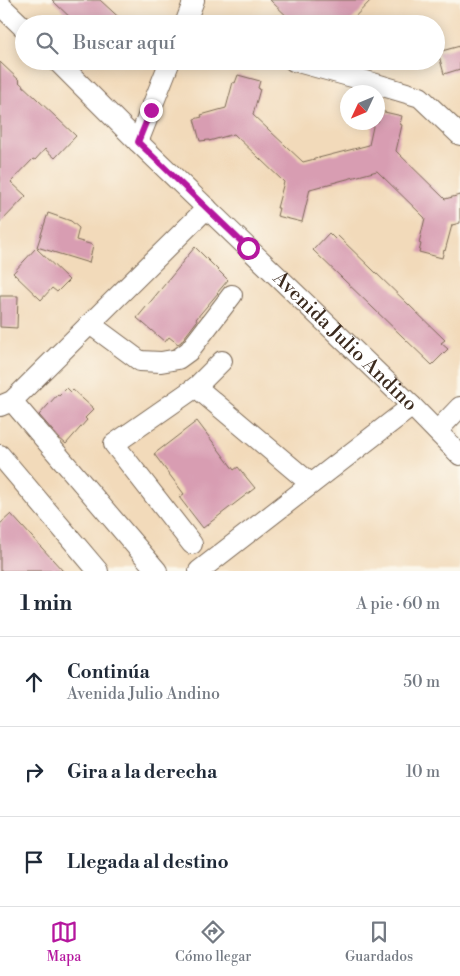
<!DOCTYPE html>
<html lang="es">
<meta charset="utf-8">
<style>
:root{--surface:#fff;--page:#f6f6f7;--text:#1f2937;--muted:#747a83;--line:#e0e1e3;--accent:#b5179e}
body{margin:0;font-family:"Libre Bodoni",serif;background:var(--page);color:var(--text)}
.compass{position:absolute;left:340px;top:85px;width:45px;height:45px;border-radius:50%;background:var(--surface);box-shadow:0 2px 12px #0003;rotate:226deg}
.stop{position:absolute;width:15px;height:15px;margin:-11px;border:4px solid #b5179e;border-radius:50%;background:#fff}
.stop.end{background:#b5179e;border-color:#fff;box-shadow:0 1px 5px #0008}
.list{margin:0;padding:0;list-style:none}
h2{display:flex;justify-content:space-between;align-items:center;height:65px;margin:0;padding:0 20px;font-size:21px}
h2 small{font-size:16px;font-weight:400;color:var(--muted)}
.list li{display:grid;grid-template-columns:32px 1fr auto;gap:15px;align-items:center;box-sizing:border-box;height:90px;padding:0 20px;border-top:1px solid var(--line)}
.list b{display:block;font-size:19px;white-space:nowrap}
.list p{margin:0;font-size:16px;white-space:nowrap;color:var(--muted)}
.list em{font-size:16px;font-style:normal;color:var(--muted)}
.icon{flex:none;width:28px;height:28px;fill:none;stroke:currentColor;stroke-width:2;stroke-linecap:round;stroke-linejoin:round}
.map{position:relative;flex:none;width:460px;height:571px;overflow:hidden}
.search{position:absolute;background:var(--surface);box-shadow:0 2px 12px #0003;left:15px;right:15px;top:15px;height:55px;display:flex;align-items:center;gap:12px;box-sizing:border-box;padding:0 18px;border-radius:28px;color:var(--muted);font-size:19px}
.sheet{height:335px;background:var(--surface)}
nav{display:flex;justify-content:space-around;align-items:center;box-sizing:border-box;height:70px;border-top:1px solid var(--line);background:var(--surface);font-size:14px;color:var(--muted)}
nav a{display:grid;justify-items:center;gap:2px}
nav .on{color:var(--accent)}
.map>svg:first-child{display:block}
</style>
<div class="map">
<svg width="460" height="571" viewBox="0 0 460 571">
<rect width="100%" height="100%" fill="#fbf7ec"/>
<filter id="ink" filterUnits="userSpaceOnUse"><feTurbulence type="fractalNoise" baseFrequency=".02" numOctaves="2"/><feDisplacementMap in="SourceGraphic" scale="10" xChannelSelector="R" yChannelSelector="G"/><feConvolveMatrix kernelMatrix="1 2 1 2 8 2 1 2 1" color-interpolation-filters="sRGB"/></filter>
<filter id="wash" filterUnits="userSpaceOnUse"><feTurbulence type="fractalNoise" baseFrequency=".0096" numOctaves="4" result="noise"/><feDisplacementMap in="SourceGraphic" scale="20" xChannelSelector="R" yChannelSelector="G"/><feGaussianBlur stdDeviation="1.12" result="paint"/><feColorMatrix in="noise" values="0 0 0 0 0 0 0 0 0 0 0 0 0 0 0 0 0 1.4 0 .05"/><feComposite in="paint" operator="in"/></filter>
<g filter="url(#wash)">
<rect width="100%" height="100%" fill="#f2daba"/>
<g id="blocks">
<path fill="#d89db2" d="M52 0H100L126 24H77Z
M270 0H371L348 24H295Z
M460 46V69L444 74 438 52Z
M0 62 20 81 19 82 76 136 55 158 45 149 35 160 33 159 11 182 26 196 0 223Z
M238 75 260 81 258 88 260 89 253 115 303 162 369 145 374 122H378L380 111 402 116 400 124 402 125 396 151 445 199 460 195V223L452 225 445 251 444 250 442 258 419 252 421 244 419 243 425 218 377 171 310 189 302 222 277 216 279 208H277L284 182 234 134 209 141V140L200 141 194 119 202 117 201 115 226 108 233 82 235 83Z
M48 213 71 221 79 228 76 240 93 245 89 263 37 247Z
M329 233 335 239 338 236 445 340 441 343 448 349 432 365 313 250Z
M195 247 228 280 217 293H218L196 319 197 321 181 342 178 344 169 337 165 342 137 318 180 266V265Z
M36 248 69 280 57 292 52 288 41 300 13 273Z
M0 296H18L17 328 0 327Z
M67 388 71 392 73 390 94 409 85 418 87 420 66 444 59 438 39 415 58 394 59 396Z
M197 421 234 470 238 467 255 488 203 528 179 497 184 494 154 454Z
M11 514 63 571H0V524Z"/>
</g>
</g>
<g filter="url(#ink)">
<use href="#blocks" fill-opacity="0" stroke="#7b6855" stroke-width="1"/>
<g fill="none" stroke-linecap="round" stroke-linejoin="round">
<g stroke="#7b6855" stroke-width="22">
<g id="minor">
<path d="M0 5 24 28"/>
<path d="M185 24 194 0"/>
<path id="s1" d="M57 61 138 142 412 406 460 455"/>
<path d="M294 61 356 78 420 97 460 135"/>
<path d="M138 142 170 61"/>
<path d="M90 324 140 361 161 362 178 359 189 351 232 295"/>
<path d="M196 387 222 361"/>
<path d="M12 401 157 571"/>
<path d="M0 406 12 401 207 208"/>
<path d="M437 431 460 407"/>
<path d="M0 455 98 571"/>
<path d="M192 544 114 444 196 387 311 484"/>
<path d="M199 571 412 406"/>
</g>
</g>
<use href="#minor" stroke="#fff" stroke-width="20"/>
</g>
</g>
<g fill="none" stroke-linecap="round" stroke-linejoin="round" filter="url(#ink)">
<path stroke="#b5179e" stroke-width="6" d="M151 110 138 142 248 248"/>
</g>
<g text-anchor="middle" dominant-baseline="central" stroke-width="4.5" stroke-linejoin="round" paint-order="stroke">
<g font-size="20" fill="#3b2a1e" stroke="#fbf7ec">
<text stroke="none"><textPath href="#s1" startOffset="402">Avenida Julio Andino</textPath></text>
</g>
</g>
</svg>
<svg class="compass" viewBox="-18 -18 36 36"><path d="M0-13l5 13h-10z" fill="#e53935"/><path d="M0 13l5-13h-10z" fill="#747a83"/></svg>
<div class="stop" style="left:248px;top:248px"></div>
<div class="stop end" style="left:151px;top:110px"></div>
<div class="search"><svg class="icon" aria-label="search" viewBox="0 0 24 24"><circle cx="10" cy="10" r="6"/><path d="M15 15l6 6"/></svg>Buscar aquí</div>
</div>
<section class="sheet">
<h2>1 min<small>A pie · 60 m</small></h2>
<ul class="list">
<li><svg class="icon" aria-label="ahead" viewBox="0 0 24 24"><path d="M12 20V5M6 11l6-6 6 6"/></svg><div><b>Continúa</b><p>Avenida Julio Andino</p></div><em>50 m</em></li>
<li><svg class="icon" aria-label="right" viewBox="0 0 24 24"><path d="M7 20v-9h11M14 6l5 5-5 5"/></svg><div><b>Gira a la derecha</b></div><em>10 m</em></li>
<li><svg class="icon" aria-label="arrive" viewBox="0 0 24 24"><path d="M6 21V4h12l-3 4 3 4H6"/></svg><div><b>Llegada al destino</b></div></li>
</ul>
</section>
<nav>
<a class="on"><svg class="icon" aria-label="map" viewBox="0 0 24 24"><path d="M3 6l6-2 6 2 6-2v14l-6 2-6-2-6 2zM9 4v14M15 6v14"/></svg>Mapa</a>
<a><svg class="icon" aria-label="directions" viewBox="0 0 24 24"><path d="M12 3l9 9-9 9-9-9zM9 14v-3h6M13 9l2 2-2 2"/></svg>Cómo llegar</a>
<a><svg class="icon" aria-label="saved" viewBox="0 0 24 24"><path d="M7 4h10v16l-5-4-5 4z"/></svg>Guardados</a>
</nav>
